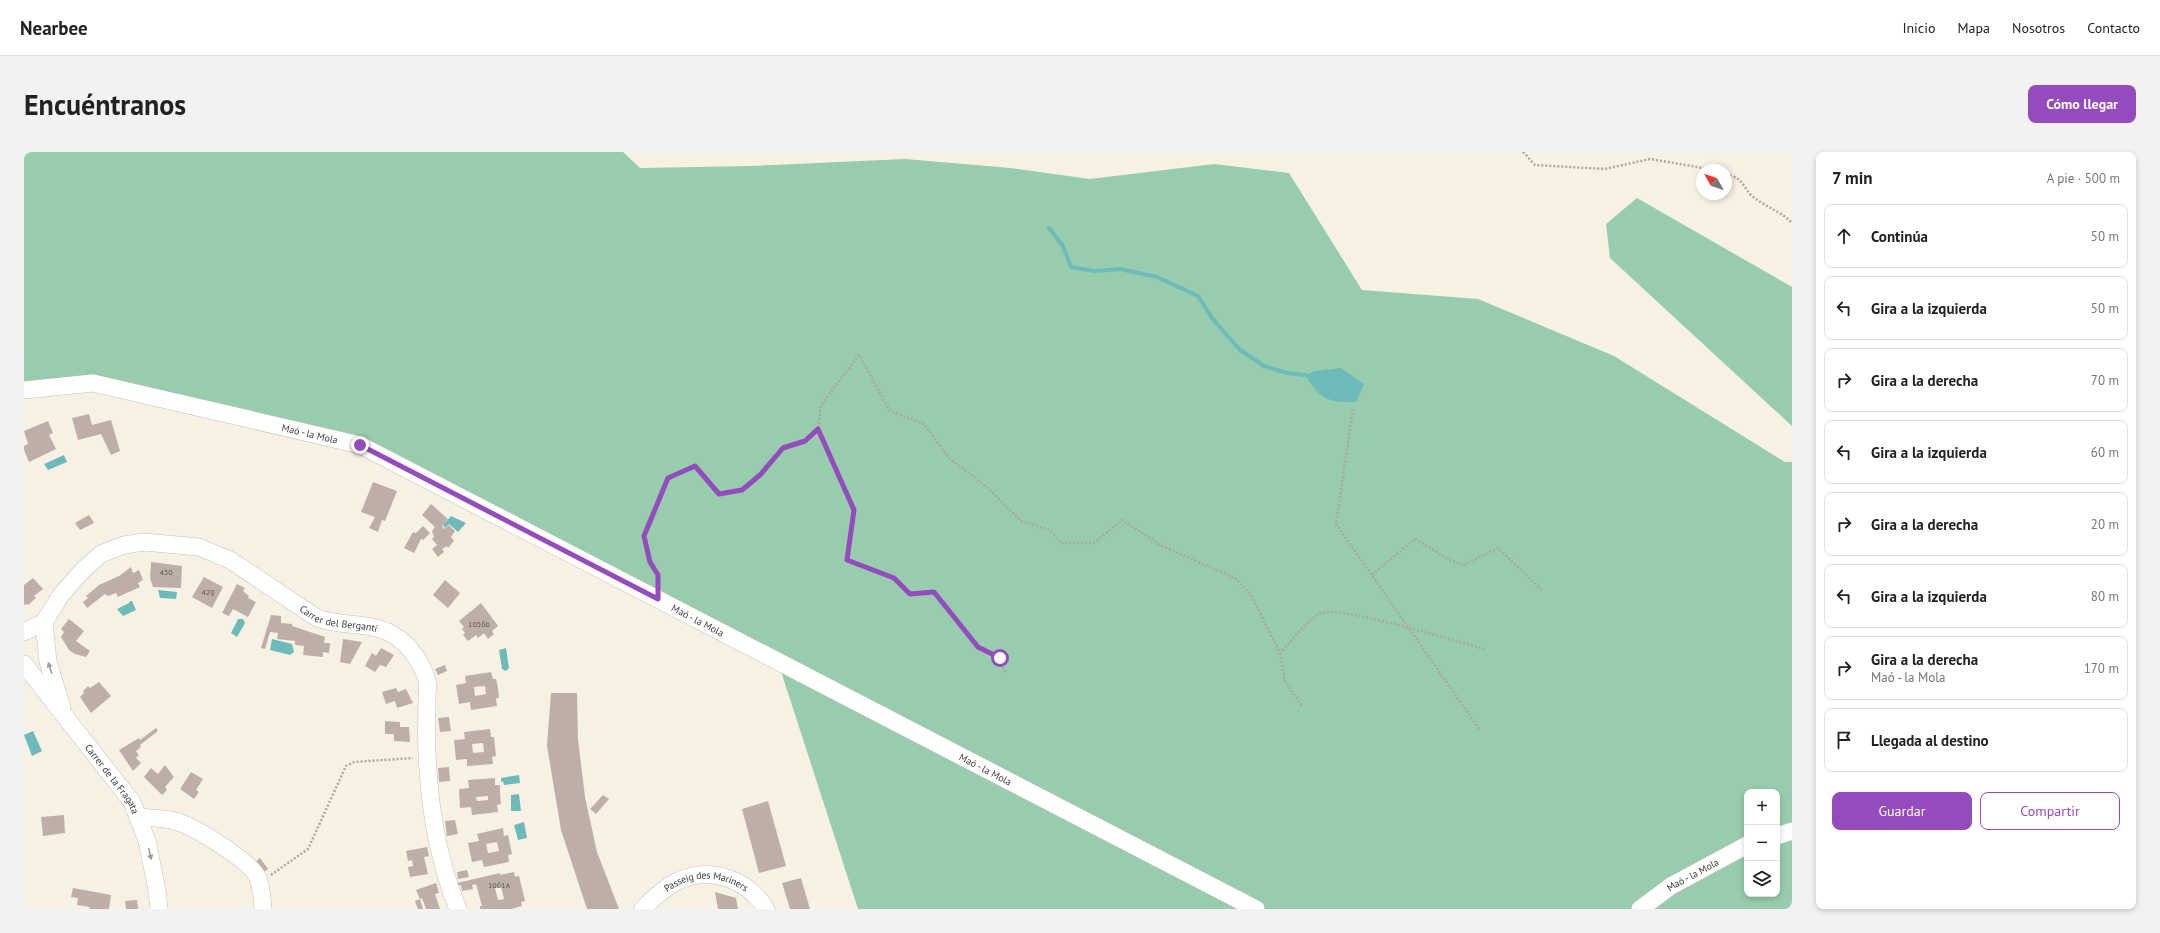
<!DOCTYPE html>
<html lang="es">
<meta charset="utf-8">
<style>
:root{--surface:#fff;--page:#f2f2f2;--text:#222;--muted:#767676;--line:#e0e0e0;--accent:#944bbd}
body{margin:0;font-family:"PT Sans",sans-serif;background:var(--page);color:var(--text)}
.controls{position:absolute;right:12px;bottom:12px;display:grid;overflow:hidden;border-radius:8px;box-shadow:0 2px 6px #0003}
.controls button{width:36px;height:36px;display:grid;place-items:center;padding:0;border:0;border-bottom:1px solid var(--line);background:var(--surface);color:var(--text);font:20px sans-serif}
.compass{position:absolute;left:1672px;top:12px;width:36px;height:36px;border-radius:50%;background:var(--surface);box-shadow:0 2px 6px #0003;rotate:310deg}
.stop{position:absolute;width:12px;height:12px;margin:-9px;border:3px solid #944bbd;border-radius:50%;background:#fff}
.stop.end{background:#944bbd;border-color:#fff;box-shadow:0 1px 4px #0008}
.list{margin:0;padding:0;list-style:none}
h2{display:flex;justify-content:space-between;align-items:center;height:52px;margin:0;padding:0 16px;font-size:17px}
h2 small{font-size:13px;font-weight:400;color:var(--muted)}
.list li{display:grid;grid-template-columns:26px 1fr auto;gap:12px;align-items:center;box-sizing:border-box;height:64px;margin:0 8px 8px;padding:0 8px;border:1px solid var(--line);border-radius:8px}
.list b{display:block;font-size:15px;white-space:nowrap}
.list p{margin:0;font-size:13px;white-space:nowrap;color:var(--muted)}
.list em{font-size:13px;font-style:normal;color:var(--muted)}
.actions{display:flex;gap:8px;padding:12px 16px}
.actions a{flex:1;padding:9px 0;border:1px solid var(--accent);border-radius:8px;text-align:center;font-size:14px;color:var(--accent)}
.actions .main{background:var(--accent);color:#fff}
.icon{flex:none;width:22px;height:22px;fill:none;stroke:currentColor;stroke-width:2;stroke-linecap:round;stroke-linejoin:round}
.map{position:relative;flex:none;width:1768px;height:757px;overflow:hidden;border-radius:8px}
header{display:flex;align-items:center;gap:24px;box-sizing:border-box;height:56px;padding:0 20px;background:var(--surface);border-bottom:1px solid var(--line)}
header strong{font-size:19px}
nav{display:flex;gap:22px;margin-inline-start:auto;font-size:14px}
.intro{display:flex;align-items:center;justify-content:space-between;box-sizing:border-box;height:96px;padding:0 24px}
h1{margin:0;font-size:28px}
.button{padding:10px 18px;border-radius:8px;background:var(--accent);color:#fff;font-size:14px;font-weight:700}
main{display:flex;gap:24px;padding:0 24px}
aside{flex:1;background:var(--surface);border-radius:8px;box-shadow:0 2px 6px #0003}
.map>svg:first-child{display:block}
</style>
<header>
<strong>Nearbee</strong>
<nav><a>Inicio</a><a>Mapa</a><a>Nosotros</a><a>Contacto</a></nav>
</header>
<div class="intro"><h1>Encuéntranos</h1><a class="button">Cómo llegar</a></div>
<main>
<div class="map">
<svg width="1768" height="757" viewBox="0 0 1768 757">
<rect width="100%" height="100%" fill="#f6f1e3"/>
<path fill="#97ccac" fill-rule="evenodd" d="M0 0H599L616 16 727 14 881 7 986 16 1066 27 1190 12 1265 21 1338 138 1454 147 1590 204 1761 310H1768V757H834L754 510 336 293 69 231 0 238ZM1723 640H1753V742H1723Z
M1613 46 1768 135V274L1586 106 1582 72Z"/>
<path fill="#6dbabb" d="M1317 216 1340 232 1332 250C1304 251 1296 247 1281 223L1291 219Z
M40 303 43 310 24 318 20 312Z
M427 364 442 371 434 380 425 372 421 376 419 373Z
M134 438 153 440 152 447 136 446Z
M106 449H108L112 458 99 464 93 457 105 451Z
M214 467H219L221 471 213 485 207 481Z
M248 487 268 492 270 500 266 503 246 498Z
M482 496 485 516 482 519 478 517 475 498Z
M9 579 18 599 8 604 0 583Z
M495 623 496 631 480 633 479 629 477 630V626Z
M495 642 497 659H487V643Z
M500 670 503 686 494 688 490 673Z"/>
<g fill="none" stroke-linecap="round" stroke-linejoin="round">
<path stroke="#6dbabb" stroke-width="4" d="M1025 76 1039 94 1047 115 1070 119 1096 117 1133 125 1174 144 1188 166 1215 197 1240 214 1263 221 1281 223"/>
</g>
<path fill="#bdafa8" fill-rule="evenodd" d="M65 262 68 273 87 268 96 299 87 303 77 282 54 288 48 266Z
M24 269 29 281 25 283 32 297 5 310 0 298V294L4 292 0 279Z
M349 330 373 339 361 369 358 368 354 380 345 376 351 365 337 360Z
M407 352 424 367 418 374 420 377 425 373 431 379 427 385 430 389 424 396 423 394 418 397 420 400 414 405 408 397 413 393 408 387 410 385 408 379 411 375 398 363Z
M65 363 70 371 56 378 51 371Z
M399 374 406 381 399 388 397 387 390 401 380 396 389 380 392 381Z
M127 410 158 414 157 436 129 435 126 426Z
M107 415 109 421 115 418 119 428 114 431 116 435 94 445 92 441 84 444 81 442 63 456 59 450 64 446 62 444 75 433 95 424Z
M180 425 199 435 188 456 168 445Z
M9 426 19 437 10 444 12 446 4 453 2 452 0 453V433Z
M421 428 436 441 424 456 409 443Z
M213 432 221 436 219 439 225 444 224 446 232 450 224 465 209 457 205 464 198 461Z
M457 451 474 474 468 479 470 482 464 487 460 481 454 486 452 483 444 489 439 483 441 481 438 477 440 475 435 469Z
M247 463 257 464V471L268 472V474L301 485 300 491H306L305 501 299 500V505L279 503 280 494 271 493V489L253 487 254 481 246 480 241 497 237 496Z
M45 467 60 479 52 489 66 499 62 505 51 502 45 498 37 485 40 480 37 477Z
M319 487 338 490 326 512 316 510Z
M357 496 370 503 362 515 356 513 351 520 341 514 348 501 352 504Z
M421 513 423 519 414 523 411 517Z
M467 520 469 527H472L474 536 475 546H472L473 554 447 558 446 550 435 552 432 533 442 531 441 524ZM461 534 462 542 451 544 450 535Z
M75 530 87 544 67 561 56 545 60 541 59 539 64 534 66 536Z
M372 536 374 540 382 537 389 551 373 556 371 549 362 552 358 540Z
M527 541H553L554 587 561 645 573 700 595 757H563L537 678 523 594Z
M425 565 427 579 416 580 414 566Z
M361 569 376 570V575H385L386 590 370 589V582H361Z
M132 576 134 579 116 593 117 595 112 599 115 603 112 606 117 611 109 619 95 598 115 586 116 588Z
M466 577 467 585H470L472 604 468 605 469 612 443 614V607L432 608 430 588 441 587 440 580ZM459 591 460 600 449 601 448 592Z
M141 613 150 625 141 635 143 638 138 643 120 625 127 616 134 622Z
M425 615 426 629 415 630 414 616Z
M167 620 179 627 172 638 175 640 170 647 156 637Z
M471 626V633H476V642L477 652 473 653 474 660 448 663 447 655 436 656 435 637 445 636 444 628ZM464 644V648L453 649 452 645Z
M579 643 585 647 572 662 566 657Z
M744 649 762 714 735 721 718 657Z
M40 663 41 681 19 684 17 665Z
M431 668 434 682 423 684 421 669Z
M479 676 480 684 484 683 488 702 484 703 485 710 460 715 458 708 448 710 444 691 455 689 453 682ZM473 690 475 699 464 701 462 692Z
M403 695 405 704 400 705 404 722 386 725 384 715 389 714 388 708 384 709 382 699Z
M236 706 244 717 238 721 230 711Z
M443 718 445 725 434 727 433 720Z
M490 720 491 725 495 724 501 749 497 750 498 754 487 757H456V754H458L452 732 448 733 449 737 438 739 437 733 433 734V731L476 721V723ZM477 735 480 747 474 748 471 736Z
M777 726 786 757H766L758 731Z
M412 731 415 741 411 742 416 757H402L398 746 396 747 399 757H394L391 749 396 747 392 738Z
M49 736 87 743 85 757H65L66 755 53 753 54 746 47 745Z
M691 740 712 746 714 757H694Z
M113 748 114 757H102L101 749Z"/>
<g fill="none" stroke-linecap="round" stroke-linejoin="round">
<g stroke="#c6c1b4" stroke-width="18">
<g id="minor">
<path id="s1" d="M0 238 69 231 336 293 1232 757"/>
<path d="M20 470 24 510 38 555"/>
<path id="s2" d="M0 480 20 470 37 443 59 418 77 402 100 393 120 390 175 395 206 408 293 466C320 476 350 468 374 486 387 495 397 511 402 525 405 531 403 539 403 546 403 564 402 582 403 600 405 653 414 708 434 757"/>
<path id="s3" d="M0 512 108 650 123 689 133 738 135 757"/>
<path d="M115 665C127 666 140 666 151 669 170 674 223 707 233 724 238 734 238 746 239 757"/>
<path d="M1753 684 1768 679"/>
<path id="s4" d="M619 757C629 746 639 737 652 730 685 713 724 727 742 757"/>
<path id="s5" d="M1616 757 1647 734 1723 693"/>
</g>
</g>
<path stroke="#aba89d" stroke-width="2.5" stroke-dasharray="2 2" stroke-linecap="butt" d="M1499 0 1511 13 1581 17 1626 7 1691 18
M1702 22C1720 27 1717 32 1727 43 1739 54 1757 59 1768 71
M1329 257 1312 372 1456 578
M794 277 830 358 823 408 870 427 886 442 910 440 954 495 975 506 982 521
M1348 423 1391 387 1424 407 1439 413 1474 396 1519 439
M634 432C634 416 619 402 620 385 621 376 640 337 644 326L671 314 695 342 718 338 736 323 759 296 781 289 794 277 797 253 835 203 866 259 900 272 925 306 964 336 997 369 1026 378 1037 391H1070L1098 368 1138 394 1211 426 1227 443 1256 501C1265 492 1286 465 1297 461 1316 453 1434 490 1460 497
M1256 501 1261 529 1278 554
M247 723 284 697 322 614 330 610 389 606"/>
<use href="#minor" stroke="#fff" stroke-width="17"/>
</g>
<defs><path id="oneway-solid" d="M-6-.8H1V-3.2L6.5 0L1 3.2V.8H-6Z"/></defs>
<g fill="#9d9c9a">
<use href="#oneway-solid" transform="translate(26 516) rotate(-108)"/>
<use href="#oneway-solid" transform="translate(126 702) rotate(77)"/>
</g>
<g fill="none" stroke-linecap="round" stroke-linejoin="round">
<path stroke="#944bbd" stroke-width="5" d="M336 293 634 447V423L626 410 620 384 644 326 671 314 695 342 718 338 736 323 759 296 781 289 794 277 830 358 823 408 870 426 886 442 910 440 954 495 976 506"/>
</g>
<g text-anchor="middle" dominant-baseline="central" stroke-width="3.5" stroke-linejoin="round" paint-order="stroke">
<g font-size="8" fill="#5c5651">
<text x="142" y="420">430</text>
<text x="184" y="440">429</text>
<text x="455" y="472">1056b</text>
<text x="475" y="733">1061A</text>
</g>
<g font-size="10" fill="#3b3934" stroke="#fff">
<text stroke="none"><textPath href="#s1" startOffset="292">Maó - la Mola</textPath></text>
<text stroke="none"><textPath href="#s2" startOffset="371">Carrer del Bergantí</textPath></text>
<text stroke="none"><textPath href="#s1" startOffset="724">Maó - la Mola</textPath></text>
<text stroke="none"><textPath href="#s1" startOffset="1048">Maó - la Mola</textPath></text>
<text stroke="none"><textPath href="#s3" startOffset="145">Carrer de la Fragata</textPath></text>
<text stroke="none"><textPath href="#s5" startOffset="63">Maó - la Mola</textPath></text>
<text stroke="none"><textPath href="#s4" startOffset="74">Passeig des Mariners</textPath></text>
</g>
</g>
</svg>
<div class="controls">
<button>+</button>
<button>−</button>
<button><svg class="icon" aria-label="layers" viewBox="0 0 24 24"><path d="M12 4l9 5-9 5-9-5zM3 14l9 5 9-5"/></svg></button>
</div>
<svg class="compass" viewBox="-18 -18 36 36"><path d="M0-13l5 13h-10z" fill="#e53935"/><path d="M0 13l5-13h-10z" fill="#767676"/></svg>
<div class="stop" style="left:976px;top:506px"></div>
<div class="stop end" style="left:336px;top:293px"></div>
</div>
<aside>
<h2>7 min<small>A pie · 500 m</small></h2>
<ul class="list">
<li><svg class="icon" aria-label="ahead" viewBox="0 0 24 24"><path d="M12 20V5M6 11l6-6 6 6"/></svg><div><b>Continúa</b></div><em>50 m</em></li>
<li><svg class="icon" aria-label="left" viewBox="0 0 24 24"><path d="M17 20v-9H6M10 6l-5 5 5 5"/></svg><div><b>Gira a la izquierda</b></div><em>50 m</em></li>
<li><svg class="icon" aria-label="right" viewBox="0 0 24 24"><path d="M7 20v-9h11M14 6l5 5-5 5"/></svg><div><b>Gira a la derecha</b></div><em>70 m</em></li>
<li><svg class="icon" aria-label="left" viewBox="0 0 24 24"><path d="M17 20v-9H6M10 6l-5 5 5 5"/></svg><div><b>Gira a la izquierda</b></div><em>60 m</em></li>
<li><svg class="icon" aria-label="right" viewBox="0 0 24 24"><path d="M7 20v-9h11M14 6l5 5-5 5"/></svg><div><b>Gira a la derecha</b></div><em>20 m</em></li>
<li><svg class="icon" aria-label="left" viewBox="0 0 24 24"><path d="M17 20v-9H6M10 6l-5 5 5 5"/></svg><div><b>Gira a la izquierda</b></div><em>80 m</em></li>
<li><svg class="icon" aria-label="right" viewBox="0 0 24 24"><path d="M7 20v-9h11M14 6l5 5-5 5"/></svg><div><b>Gira a la derecha</b><p>Maó - la Mola</p></div><em>170 m</em></li>
<li><svg class="icon" aria-label="arrive" viewBox="0 0 24 24"><path d="M6 21V4h12l-3 4 3 4H6"/></svg><div><b>Llegada al destino</b></div></li>
</ul>
<div class="actions"><a class="main">Guardar</a><a>Compartir</a></div>
</aside>
</main>
